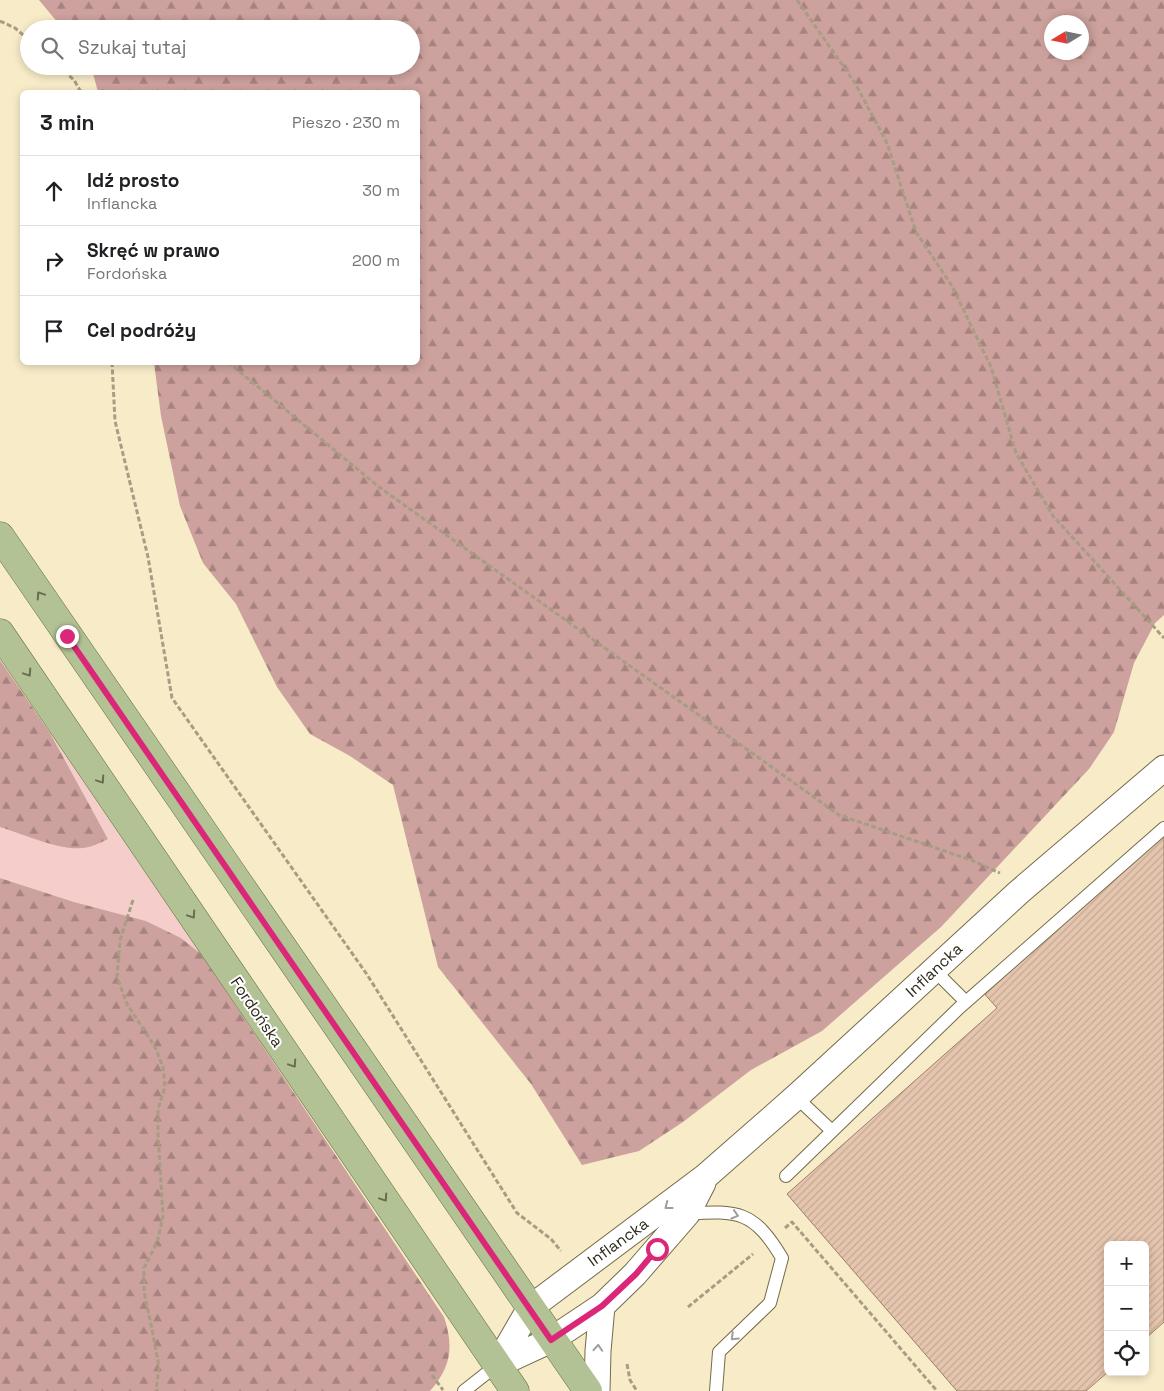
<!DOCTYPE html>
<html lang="pl">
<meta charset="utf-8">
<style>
:root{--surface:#fff;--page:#f2f2f2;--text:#202124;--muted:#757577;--line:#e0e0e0}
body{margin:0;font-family:"Space Grotesk",sans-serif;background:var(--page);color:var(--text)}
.controls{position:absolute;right:15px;bottom:15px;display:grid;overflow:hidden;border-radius:8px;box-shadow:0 2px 8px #0003}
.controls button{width:45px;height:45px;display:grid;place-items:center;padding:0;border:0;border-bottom:1px solid var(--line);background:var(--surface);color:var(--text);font:25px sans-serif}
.compass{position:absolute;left:1044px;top:15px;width:45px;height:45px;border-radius:50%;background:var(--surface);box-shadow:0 2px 8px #0003;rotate:260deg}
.stop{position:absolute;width:15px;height:15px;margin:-11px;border:4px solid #db2777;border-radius:50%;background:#fff}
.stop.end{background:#db2777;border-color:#fff;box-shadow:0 1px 5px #0008}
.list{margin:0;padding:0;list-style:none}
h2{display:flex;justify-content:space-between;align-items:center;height:65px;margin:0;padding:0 20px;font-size:21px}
h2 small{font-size:16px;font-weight:400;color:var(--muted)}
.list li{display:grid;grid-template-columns:32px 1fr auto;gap:15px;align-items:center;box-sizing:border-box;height:70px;padding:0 20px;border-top:1px solid var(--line)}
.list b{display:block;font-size:19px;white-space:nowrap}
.list p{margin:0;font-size:16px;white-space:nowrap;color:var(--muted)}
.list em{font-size:16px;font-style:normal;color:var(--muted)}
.icon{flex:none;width:28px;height:28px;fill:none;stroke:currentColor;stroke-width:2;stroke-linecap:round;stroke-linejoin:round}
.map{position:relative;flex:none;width:1164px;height:1391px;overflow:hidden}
.search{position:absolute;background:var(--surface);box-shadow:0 2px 8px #0003;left:20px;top:20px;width:400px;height:55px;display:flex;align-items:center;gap:12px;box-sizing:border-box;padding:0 18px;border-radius:28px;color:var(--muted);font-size:19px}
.panel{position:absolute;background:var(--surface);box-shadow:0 2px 8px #0003;left:20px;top:90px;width:400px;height:275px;border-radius:8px}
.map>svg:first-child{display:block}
</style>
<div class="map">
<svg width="1164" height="1391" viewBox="0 0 1164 1391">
<defs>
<pattern id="forest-firs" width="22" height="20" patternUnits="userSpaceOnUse" patternTransform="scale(1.25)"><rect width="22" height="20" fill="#cda19d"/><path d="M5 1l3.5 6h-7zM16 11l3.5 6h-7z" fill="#a7837f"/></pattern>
<pattern id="building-hatch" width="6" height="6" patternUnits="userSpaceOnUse" patternTransform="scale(1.25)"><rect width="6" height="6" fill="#e5c5ae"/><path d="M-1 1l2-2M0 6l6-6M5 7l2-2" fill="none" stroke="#c5a995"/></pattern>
</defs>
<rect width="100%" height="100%" fill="#f7ebc8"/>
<path fill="#f5cecb" d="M50 733 201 954 181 938 146 921 74 902 0 878V827L64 847 108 839Z"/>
<path fill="url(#forest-firs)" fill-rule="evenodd" d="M39 0H1164V615L1155 623 1134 663 1114 732 1089 769 941 927 822 1031 751 1070 683 1122 639 1151 582 1165 531 1084 438 967 393 785 350 756 310 734 277 687 236 604 203 563 180 506 161 416 154 363 418 362V92H98L91 66H411V29H63ZM1052 22H1082V52H1052Z
M0 660 50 733 108 839C100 843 92 847 83 848 61 851 22 834 0 827Z
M0 878 74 902 146 921 181 938 201 954 444 1317C454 1347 451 1367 430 1391H0Z"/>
<path fill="url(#building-hatch)" stroke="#9b7d68" d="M1164 833V1322L1145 1339V1245H1108V1372L1086 1391H957L787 1194 997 1008 982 991Z"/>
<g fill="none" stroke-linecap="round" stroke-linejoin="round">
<g stroke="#746a4a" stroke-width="14">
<path id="service" d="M934 970 966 1002
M796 1097 832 1131
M786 1176 959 1008 1164 828
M687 1214C738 1210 754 1211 782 1258L770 1303 719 1352 716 1391
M464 1391 497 1365"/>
</g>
<g stroke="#746a4a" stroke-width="27">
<path id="minor" d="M497 1365 530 1308 706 1176 796 1097 1019 892 1164 768
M497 1365 551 1340 602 1306 635 1274 687 1214 703 1183
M597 1391 598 1351 602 1306"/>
</g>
<g stroke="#61713b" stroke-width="29">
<path id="primary" d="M0 536 588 1391
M0 633 515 1391"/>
</g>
<path stroke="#a69d83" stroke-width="3" stroke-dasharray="5 2.5" stroke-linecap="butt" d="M797 0 855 83 887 143 916 232 952 286 991 367 1016 453 1053 516 1164 638
M0 21 15 28 29 40
M58 66 74 80 81 92
M112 362 115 421 148 557 172 698 366 973 517 1213 551 1239 561 1251
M228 362 379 487 839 815 971 860 1000 873
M133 900 120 940 117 977 127 1004 155 1047 163 1067 165 1087 158 1109V1134L163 1216 157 1243 144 1268V1292L152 1329 159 1367 156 1391
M785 1228 792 1222 937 1391
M688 1307 753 1254
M627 1364 630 1380 637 1391
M432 1375 443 1390"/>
<use href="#service" stroke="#fff" stroke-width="12"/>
<use href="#minor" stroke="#fff" stroke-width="25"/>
<use href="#primary" stroke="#b2c294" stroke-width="28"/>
</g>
<defs><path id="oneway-chevron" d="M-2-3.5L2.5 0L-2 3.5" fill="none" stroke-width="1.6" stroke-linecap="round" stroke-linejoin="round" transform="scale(1.25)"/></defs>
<g stroke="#686d51">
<use href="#oneway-chevron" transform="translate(40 595) rotate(-124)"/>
<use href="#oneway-chevron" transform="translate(28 673) rotate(56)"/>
<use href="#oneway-chevron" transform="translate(101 780) rotate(56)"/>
<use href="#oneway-chevron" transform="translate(192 915) rotate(56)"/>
<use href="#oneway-chevron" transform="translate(293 1064) rotate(56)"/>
<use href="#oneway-chevron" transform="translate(384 1198) rotate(56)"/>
</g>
<g stroke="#a09e98">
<use href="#oneway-chevron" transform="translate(668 1206) rotate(142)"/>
<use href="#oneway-chevron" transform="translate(735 1215) rotate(17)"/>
<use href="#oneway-chevron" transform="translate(734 1337) rotate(136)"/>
<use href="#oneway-chevron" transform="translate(598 1348) rotate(-86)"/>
</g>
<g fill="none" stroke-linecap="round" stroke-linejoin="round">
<path stroke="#db2777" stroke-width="6" d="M67 636 551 1340 602 1306 636 1274 657 1249"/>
</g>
<g text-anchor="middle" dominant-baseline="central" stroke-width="4" stroke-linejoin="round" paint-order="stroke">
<g font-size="16" fill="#2c281a" stroke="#fff">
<text transform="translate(934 970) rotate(-43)">Inflancka</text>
<text transform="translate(257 1012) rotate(56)">Fordońska</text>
<text transform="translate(618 1242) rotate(-36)">Inflancka</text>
</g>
</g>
</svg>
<div class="controls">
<button>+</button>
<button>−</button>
<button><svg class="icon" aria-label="locate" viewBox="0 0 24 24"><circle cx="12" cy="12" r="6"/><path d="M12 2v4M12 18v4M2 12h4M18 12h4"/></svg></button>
</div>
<svg class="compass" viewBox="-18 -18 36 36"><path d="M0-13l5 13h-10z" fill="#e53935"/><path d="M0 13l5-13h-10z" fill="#757577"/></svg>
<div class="stop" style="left:657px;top:1249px"></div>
<div class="stop end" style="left:67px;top:636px"></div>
<div class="search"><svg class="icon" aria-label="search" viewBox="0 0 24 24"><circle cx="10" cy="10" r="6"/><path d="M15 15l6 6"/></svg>Szukaj tutaj</div>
<section class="panel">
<h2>3 min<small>Pieszo · 230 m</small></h2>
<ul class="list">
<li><svg class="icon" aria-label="ahead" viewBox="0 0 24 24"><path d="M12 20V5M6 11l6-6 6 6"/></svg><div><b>Idź prosto</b><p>Inflancka</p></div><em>30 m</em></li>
<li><svg class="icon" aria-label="right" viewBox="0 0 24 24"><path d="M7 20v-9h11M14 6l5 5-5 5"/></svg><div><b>Skręć w prawo</b><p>Fordońska</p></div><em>200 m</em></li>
<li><svg class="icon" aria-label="arrive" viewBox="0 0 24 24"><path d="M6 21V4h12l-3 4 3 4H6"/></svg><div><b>Cel podróży</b></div></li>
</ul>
</section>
</div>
